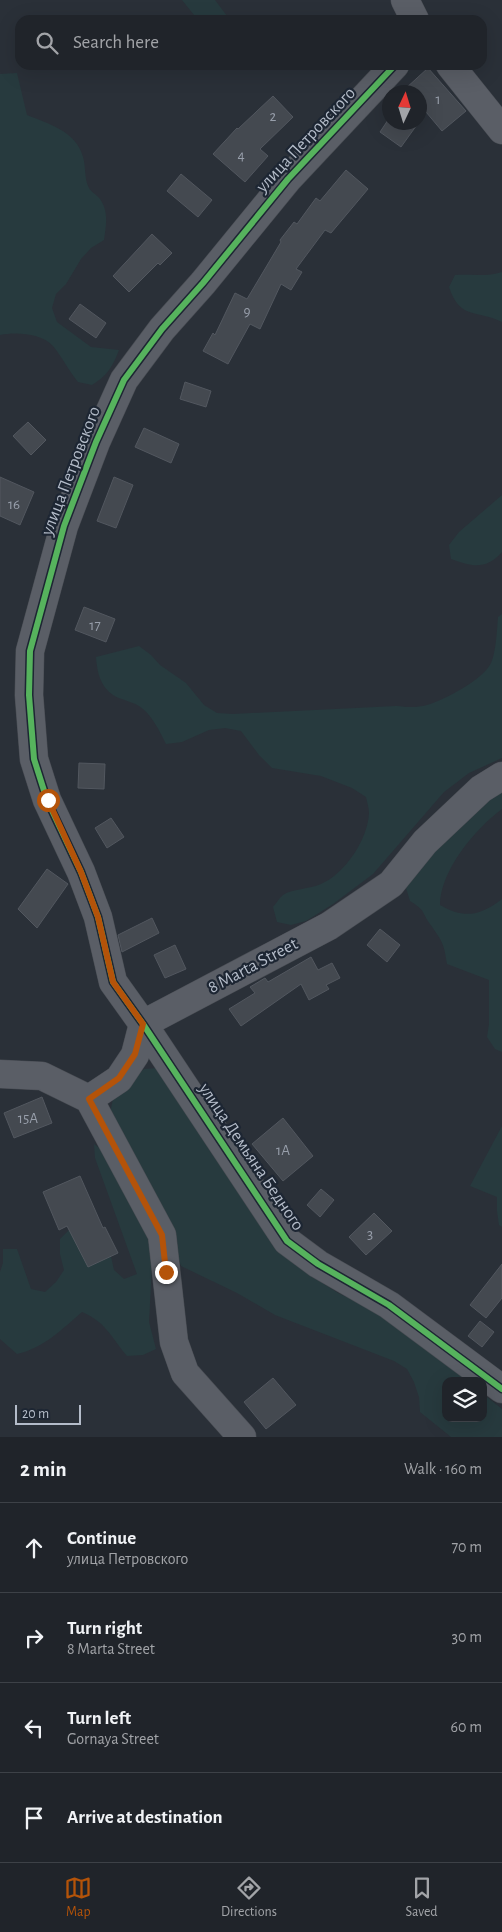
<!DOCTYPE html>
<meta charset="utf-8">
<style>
:root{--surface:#20242a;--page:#282c32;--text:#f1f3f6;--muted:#a2a4a8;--line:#3d4147;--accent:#b45309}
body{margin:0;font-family:"Alegreya Sans",sans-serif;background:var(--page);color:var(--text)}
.controls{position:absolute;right:15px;bottom:15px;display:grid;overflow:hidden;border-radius:10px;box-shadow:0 5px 20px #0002}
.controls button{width:45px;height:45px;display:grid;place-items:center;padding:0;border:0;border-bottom:1px solid var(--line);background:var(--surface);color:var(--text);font:25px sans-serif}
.compass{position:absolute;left:382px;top:85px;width:45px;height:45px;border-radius:50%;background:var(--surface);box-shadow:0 5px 20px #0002;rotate:4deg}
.scale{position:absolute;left:15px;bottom:12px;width:66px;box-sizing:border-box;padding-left:5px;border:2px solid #b4bcc9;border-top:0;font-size:14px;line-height:18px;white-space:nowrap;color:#b4bcc9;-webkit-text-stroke:4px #1d2633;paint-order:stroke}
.stop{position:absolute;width:15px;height:15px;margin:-11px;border:4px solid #b45309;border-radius:50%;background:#fff}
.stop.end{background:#b45309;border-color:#fff;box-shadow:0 1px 5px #0008}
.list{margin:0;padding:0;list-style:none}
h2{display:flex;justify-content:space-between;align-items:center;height:65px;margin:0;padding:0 20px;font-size:21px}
h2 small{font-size:16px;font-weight:400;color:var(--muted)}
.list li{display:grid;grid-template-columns:32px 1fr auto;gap:15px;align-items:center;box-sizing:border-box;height:90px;padding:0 20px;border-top:1px solid var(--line)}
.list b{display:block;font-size:19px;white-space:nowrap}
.list p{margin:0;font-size:16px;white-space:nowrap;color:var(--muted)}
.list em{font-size:16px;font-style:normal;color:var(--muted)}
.icon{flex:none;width:28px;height:28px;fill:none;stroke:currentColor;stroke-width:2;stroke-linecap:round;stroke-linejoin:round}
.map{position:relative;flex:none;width:502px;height:1437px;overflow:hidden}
.search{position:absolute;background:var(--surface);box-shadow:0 5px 20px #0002;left:15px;right:15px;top:15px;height:55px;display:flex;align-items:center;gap:12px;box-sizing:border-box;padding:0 18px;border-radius:15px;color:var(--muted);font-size:19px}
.sheet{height:425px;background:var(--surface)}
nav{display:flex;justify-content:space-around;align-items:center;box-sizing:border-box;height:70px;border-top:1px solid var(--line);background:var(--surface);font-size:14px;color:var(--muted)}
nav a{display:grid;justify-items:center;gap:2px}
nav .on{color:var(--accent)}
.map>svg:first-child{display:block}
</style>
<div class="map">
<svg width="502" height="1437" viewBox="0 0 502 1437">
<rect width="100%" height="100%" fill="#2a3038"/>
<path fill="#273a3e" d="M182 0H215L230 20H198Z
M17 73 27 115C49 124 76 131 83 157 86 166 84 179 89 188 91 192 97 195 100 199 109 212 106 225 104 240L91 248 81 259 66 284 56 294 52 308 57 322 91 347 119 350C113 366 107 376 92 385L78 382C69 371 62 357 53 346 41 333 16 332 0 335V74Z
M502 272V322C475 309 460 320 449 287L455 275C470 274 488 277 502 272Z
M502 495V552C485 571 472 566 451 559L449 545 459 532Z
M502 614V758L469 773 444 792 373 874 333 904 306 921 291 925 277 922 273 907C276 904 279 898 283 895 291 889 310 889 321 884 345 874 368 839 369 813 369 808 367 802 366 797L352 788 321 776 272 768 259 755 241 731 225 728 209 730 182 742 166 744C160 732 151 713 139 706 131 701 121 700 113 695 100 686 97 672 96 657L139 646 151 655 160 665 186 683 204 705 217 713 233 714 396 706C407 707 416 708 427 705 444 700 483 680 491 663 496 652 497 630 498 617Z
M502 783V809C475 829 440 871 440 905 464 919 480 916 502 899V1052L495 1049 487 1037 489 1024V980L447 964C444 943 442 941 430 924 421 911 426 911 410 901L406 888 412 873Z
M158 1068 220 1160 226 1174 246 1194 301 1269 338 1293 397 1320 409 1333 467 1381H446V1418H483V1394L502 1409V1437H451L420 1412 419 1397 414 1382 407 1369 394 1361 275 1315 237 1293 181 1266 161 1211 110 1113 113 1099 144 1069Z
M502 1126V1227L499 1225 497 1211V1197L470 1186Z
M94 1144 105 1152 148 1225 152 1265 149 1322 156 1349 143 1355 127 1356C111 1337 106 1322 82 1312 62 1329 44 1348 17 1354L0 1339V1272L3 1263V1249H17L31 1289 45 1292 56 1282 64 1270 60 1254V1239L70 1229 108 1243 114 1270 124 1279 137 1274 95 1158Z"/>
<path fill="#444950" stroke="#52575f" d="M428 68 466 111 442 131 426 112 420 121V92H407L405 89Z
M273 96 293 117 260 149 268 156 245 182 213 154 237 128 238 129Z
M390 117V122H419L401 147 380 132Z
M346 170 368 189 331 233 325 230 296 269 302 272 291 290 281 284 260 329 250 324 228 364 203 351 213 333 215 335 235 293 247 299 281 242 280 240 294 222 297 224 316 198 320 201Z
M181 174 212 200 198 217 167 191Z
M152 234 172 253 160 265 158 263 129 292 113 276Z
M80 304 106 323 96 338 69 319Z
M185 382 211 391 206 407 180 399Z
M28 422 46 440 31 455 13 436Z
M144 428 179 444 171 463 135 447Z
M0 477 34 492 20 525 0 516Z
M114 477 133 485 116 528 97 521Z
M84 607 115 619 106 642 75 630Z
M79 763 105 764 104 789 78 788Z
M111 818 124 837 107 848 95 828Z
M47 869 68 884 37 928 18 909Z
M152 918 159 933 122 952 118 935Z
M380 929 400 945 387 962 367 945Z
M175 945 186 969 165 978 154 955Z
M311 957 318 970 332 963 340 978 326 985 329 989 309 1000 301 984 241 1026 229 1009 255 993 250 987 265 978 268 982Z
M42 1097 52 1123 14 1138 4 1113Z
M283 1118 313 1156 283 1181 252 1144Z
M80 1176 103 1228 105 1227 118 1253 88 1267 67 1226 59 1230 43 1192Z
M321 1189 334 1200 320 1217 307 1205Z
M374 1213 392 1231 366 1255 349 1237Z
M502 1264V1298L486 1318 470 1305Z
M480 1321 494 1332 482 1347 468 1336Z
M273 1378 296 1405 266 1429 244 1402Z"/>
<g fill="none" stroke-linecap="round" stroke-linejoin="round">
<g stroke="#484c53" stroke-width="29">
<path id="minor" d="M405 0 415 20
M395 65 288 179 203 283 162 329 124 380 96 442 64 526 30 651 29 695 34 759 47 800 81 872 98 917 113 982 143 1024 287 1241 318 1264 389 1305 502 1389
M450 65 502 130
M0 1074 42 1076 89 1099
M89 1099 119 1079 135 1055 143 1024 329 926 391 884 425 842 481 789 502 776
M89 1099 162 1235 174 1342 185 1373 242 1437"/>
</g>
<use href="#minor" stroke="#5a5e66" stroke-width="28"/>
<g stroke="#1d2633" stroke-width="9">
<path id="cycleway" d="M395 65 288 179 203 283 162 329 124 380 96 442 64 526 30 651 29 695 34 759 47 800 81 872 98 917 113 982 143 1024 287 1241 318 1264 389 1305 502 1389"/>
</g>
<use href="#cycleway" stroke="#56b35d" stroke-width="6"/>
</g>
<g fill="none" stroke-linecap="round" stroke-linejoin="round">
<path stroke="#b45309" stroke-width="6" d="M48 800 81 872 98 917 113 982 143 1024 135 1054 119 1078 89 1099 162 1235 166 1272"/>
</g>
<g text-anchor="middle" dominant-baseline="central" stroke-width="4.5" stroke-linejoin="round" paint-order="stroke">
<g font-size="15" fill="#989fab">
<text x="438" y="99">1</text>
<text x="273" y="116">2</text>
<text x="241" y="155">4</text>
<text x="247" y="311">9</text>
<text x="14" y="504">16</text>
<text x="95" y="625">17</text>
<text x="28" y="1118">15А</text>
<text x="283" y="1150">1А</text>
<text x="370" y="1234">3</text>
</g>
<g font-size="18" fill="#b4bcc9" stroke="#1d2633">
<text transform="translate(306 140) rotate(-47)">улица Петровского</text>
<text transform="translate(71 471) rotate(-69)">улица Петровского</text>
<text transform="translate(253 966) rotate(-28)">8 Marta Street</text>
<text transform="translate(251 1157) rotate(56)">улица Демьяна Бедного</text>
</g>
</g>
</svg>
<div class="controls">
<button><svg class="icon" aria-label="layers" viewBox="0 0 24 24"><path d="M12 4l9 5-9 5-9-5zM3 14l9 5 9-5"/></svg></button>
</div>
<svg class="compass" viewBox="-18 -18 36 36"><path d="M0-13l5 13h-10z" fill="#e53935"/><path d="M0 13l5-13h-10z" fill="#a2a4a8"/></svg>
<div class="scale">20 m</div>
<div class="stop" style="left:48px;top:800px"></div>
<div class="stop end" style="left:166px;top:1272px"></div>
<div class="search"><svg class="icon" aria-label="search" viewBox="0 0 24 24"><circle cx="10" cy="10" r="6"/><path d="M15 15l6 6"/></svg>Search here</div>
</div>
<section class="sheet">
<h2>2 min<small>Walk · 160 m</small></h2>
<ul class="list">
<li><svg class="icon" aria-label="ahead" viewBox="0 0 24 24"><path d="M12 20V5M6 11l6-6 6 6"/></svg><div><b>Continue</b><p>улица Петровского</p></div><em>70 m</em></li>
<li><svg class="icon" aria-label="right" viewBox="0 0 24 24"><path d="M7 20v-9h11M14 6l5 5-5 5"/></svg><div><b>Turn right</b><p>8 Marta Street</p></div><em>30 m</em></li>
<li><svg class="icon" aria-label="left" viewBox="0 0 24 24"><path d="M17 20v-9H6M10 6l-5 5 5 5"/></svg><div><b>Turn left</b><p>Gornaya Street</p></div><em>60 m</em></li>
<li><svg class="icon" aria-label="arrive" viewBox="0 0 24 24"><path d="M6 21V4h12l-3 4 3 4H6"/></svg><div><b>Arrive at destination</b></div></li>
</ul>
</section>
<nav>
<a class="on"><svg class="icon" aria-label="map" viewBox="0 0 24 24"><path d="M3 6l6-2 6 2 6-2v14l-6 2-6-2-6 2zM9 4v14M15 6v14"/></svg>Map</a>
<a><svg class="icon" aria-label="directions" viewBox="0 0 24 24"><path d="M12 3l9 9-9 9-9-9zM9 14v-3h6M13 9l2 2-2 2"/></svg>Directions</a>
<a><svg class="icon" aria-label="saved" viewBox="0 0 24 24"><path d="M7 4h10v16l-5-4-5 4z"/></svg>Saved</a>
</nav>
